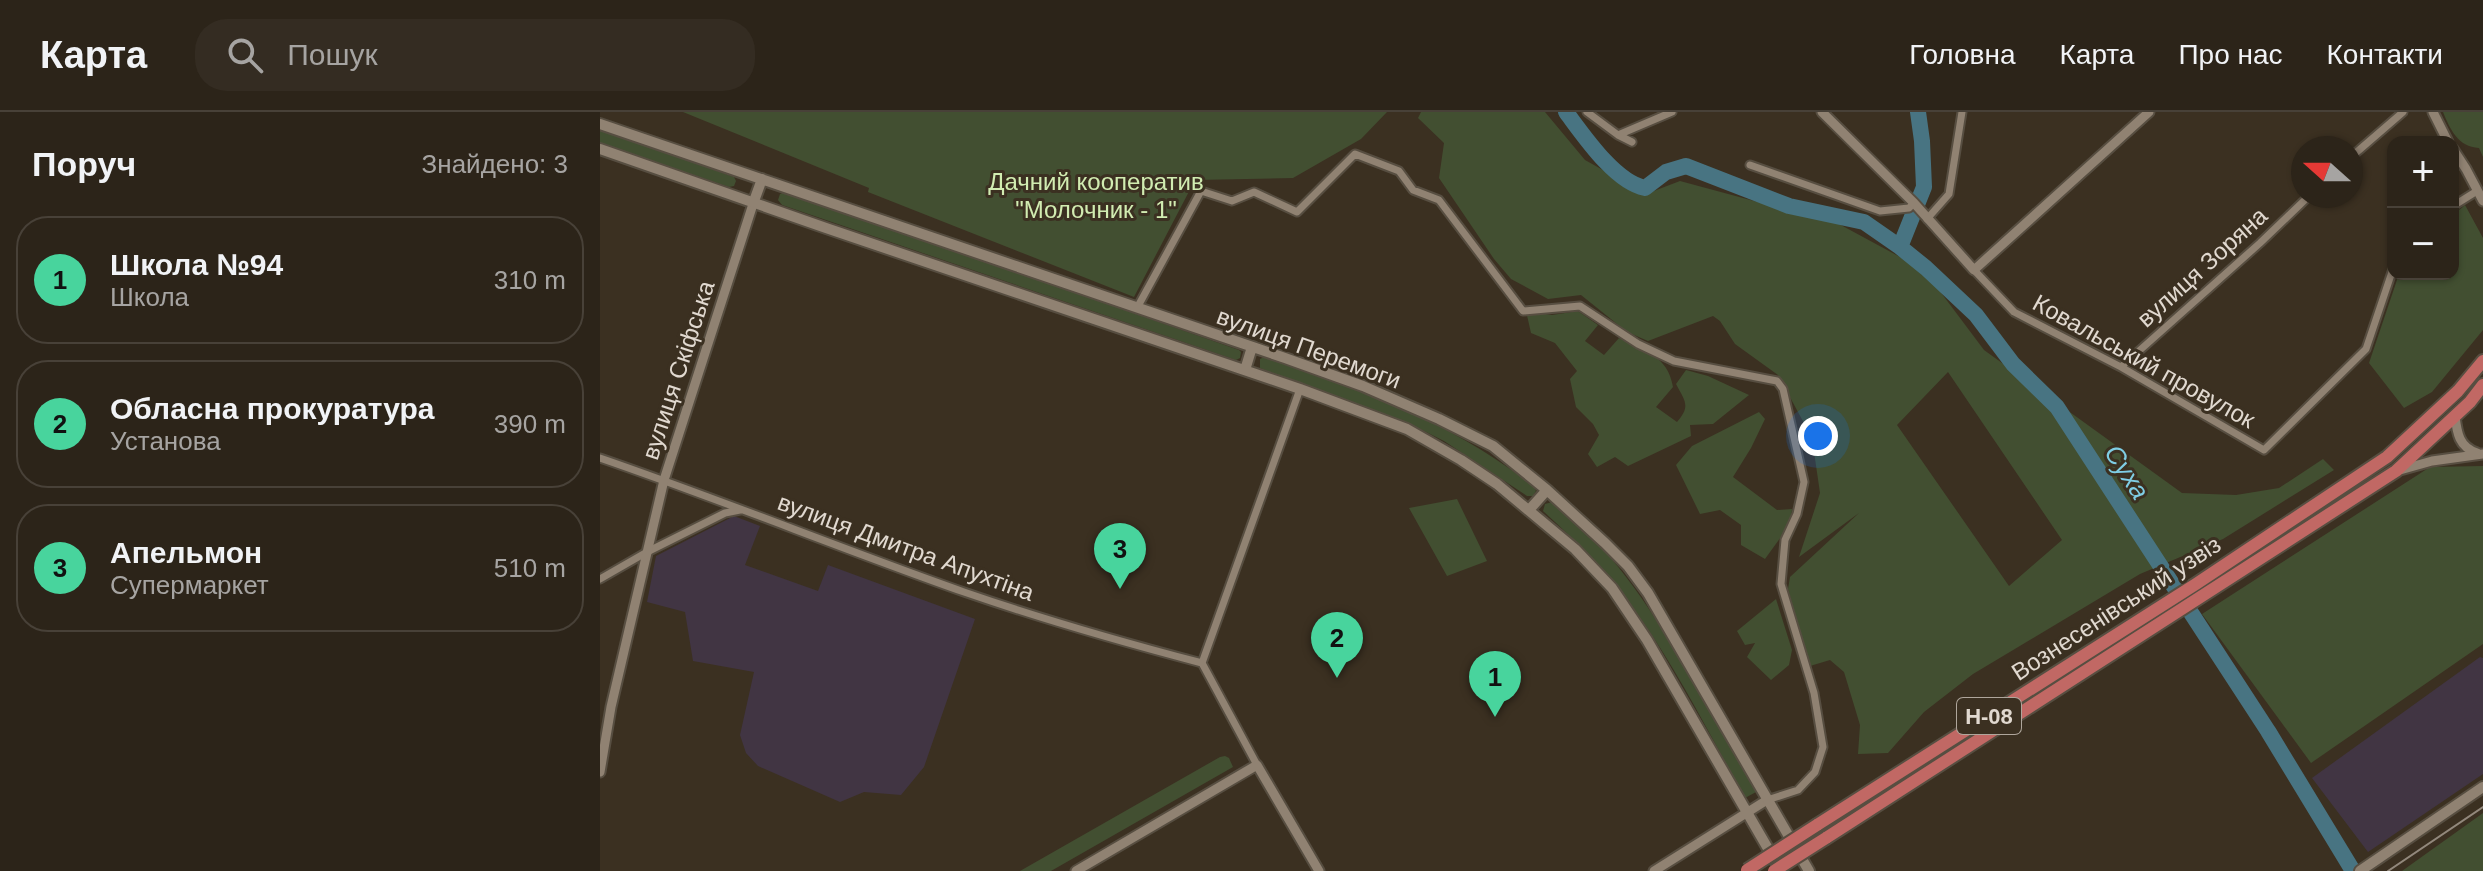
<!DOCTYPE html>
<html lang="uk">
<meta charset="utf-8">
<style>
:root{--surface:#2c2419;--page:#342c22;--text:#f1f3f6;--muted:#a6a4a2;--line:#484138;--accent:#48d49d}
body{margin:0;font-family:Arial,sans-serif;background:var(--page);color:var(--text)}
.controls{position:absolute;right:24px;top:24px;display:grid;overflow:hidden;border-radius:16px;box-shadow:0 2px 6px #0004}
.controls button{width:72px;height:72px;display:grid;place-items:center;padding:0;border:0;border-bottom:2px solid var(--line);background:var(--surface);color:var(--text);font:40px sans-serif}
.compass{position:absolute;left:1691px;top:24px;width:72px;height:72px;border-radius:50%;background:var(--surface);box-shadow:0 2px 6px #0004;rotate:291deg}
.you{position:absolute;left:1218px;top:324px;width:28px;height:28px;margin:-20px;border:6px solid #fff;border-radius:50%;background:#1a73e8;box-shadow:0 0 0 12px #1a73e833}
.badge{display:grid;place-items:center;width:52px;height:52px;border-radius:50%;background:var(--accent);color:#111;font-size:26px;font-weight:700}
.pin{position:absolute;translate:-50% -66px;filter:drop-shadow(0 2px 4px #0008)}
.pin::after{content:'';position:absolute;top:42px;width:28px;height:24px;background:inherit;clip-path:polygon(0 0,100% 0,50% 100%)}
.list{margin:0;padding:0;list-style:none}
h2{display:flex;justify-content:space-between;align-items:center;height:104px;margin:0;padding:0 32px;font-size:34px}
h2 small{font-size:26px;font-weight:400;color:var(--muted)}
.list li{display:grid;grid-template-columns:52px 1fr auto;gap:24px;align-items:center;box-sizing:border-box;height:128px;margin:0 16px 16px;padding:0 16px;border:2px solid var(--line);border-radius:32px}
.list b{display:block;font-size:30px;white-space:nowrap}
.list p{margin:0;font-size:26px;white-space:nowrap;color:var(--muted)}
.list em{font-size:26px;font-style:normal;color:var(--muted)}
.icon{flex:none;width:44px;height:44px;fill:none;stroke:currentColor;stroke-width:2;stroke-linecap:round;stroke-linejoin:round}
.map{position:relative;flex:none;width:1883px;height:759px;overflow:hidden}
header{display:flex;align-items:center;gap:48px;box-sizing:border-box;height:112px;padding:0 40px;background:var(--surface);border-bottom:2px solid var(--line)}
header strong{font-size:38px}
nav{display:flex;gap:44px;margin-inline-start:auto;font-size:28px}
.search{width:560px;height:72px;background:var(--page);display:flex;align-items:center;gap:20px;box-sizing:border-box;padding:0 28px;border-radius:32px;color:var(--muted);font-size:30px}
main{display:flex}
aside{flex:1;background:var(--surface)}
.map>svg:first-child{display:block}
</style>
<header>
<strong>Карта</strong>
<div class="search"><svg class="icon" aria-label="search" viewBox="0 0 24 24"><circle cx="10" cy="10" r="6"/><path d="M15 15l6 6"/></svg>Пошук</div>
<nav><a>Головна</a><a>Карта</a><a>Про нас</a><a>Контакти</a></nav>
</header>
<main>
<aside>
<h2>Поруч<small>Знайдено: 3</small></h2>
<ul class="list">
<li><span class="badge">1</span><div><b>Школа №94</b><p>Школа</p></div><em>310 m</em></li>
<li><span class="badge">2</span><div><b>Обласна прокуратура</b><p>Установа</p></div><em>390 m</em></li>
<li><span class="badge">3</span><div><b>Апельмон</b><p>Супермаркет</p></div><em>510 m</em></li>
</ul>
</aside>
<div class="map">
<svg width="1883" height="759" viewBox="0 0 1883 759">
<rect width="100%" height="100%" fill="#3b3021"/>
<path fill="#413543" d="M134 404 160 414 145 453 218 479 228 453 375 507 324 655 301 683 264 680 240 690 158 654 146 641 140 623 154 560 93 549 85 500 47 490 56 444Z
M1880 545 1883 546V662L1768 740 1712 666Z"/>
<path fill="#424f31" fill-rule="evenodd" d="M83 0H787L761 27 693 66 595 68 534 185 268 80 269 76Z
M821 0H945L985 48 1046 82 1080 69 1239 112 1324 158 1384 238 1582 381 1636 383 1679 376 1723 347 1734 358 1623 427 1540 462 1373 562 1324 600 1288 641 1258 642 1260 613 1244 560 1230 548 1210 554 1188 477 1190 465 1259 401 1199 445 1220 381 1212 326 1178 263 1135 232 1120 209 1113 204 1048 229 1027 220 981 183 948 187 911 167 894 147 839 66 844 31 818 6ZM1348 260 1462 428 1409 474 1297 313Z
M1843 0H1883V45L1879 36C1858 35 1850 17 1843 0Z
M0 17 134 65 136 69 134 74 129 75 0 31Z
M185 80 246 102 304 117 336 132 639 238 641 240 640 246 636 248 182 93 178 88 180 82Z
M1865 93 1883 126V218L1832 280 1804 296 1769 251 1799 162H1853V103Z
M926 199 952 203 978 199 998 213 985 229 1004 243 1019 226C1045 239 1068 244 1073 275L1056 295 1077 310C1091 294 1085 289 1076 272L1086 258 1108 264 1149 283 1113 312 1090 313 1091 324 1028 354 1015 345 997 355 988 342 999 323 993 312 976 295 970 267 977 259 955 231 931 221Z
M664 245C761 278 853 310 934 375L936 379 933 384H927L844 329 810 312 660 256V247Z
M1159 300 1165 307 1151 336 1133 365 1177 398 1192 397 1191 411 1165 447 1141 433V413L1120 398 1100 402 1076 353 1092 334Z
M1883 354V532L1711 651 1602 502 1830 355Z
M857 387 887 449 847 464 809 396Z
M952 390C1014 436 1054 502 1092 567 1113 605 1134 642 1156 680L1145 686C1111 625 1079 561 1039 504 1012 464 978 431 943 399L945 392Z
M1176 487 1192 538 1189 553 1171 568 1147 545 1155 531 1145 533 1137 519Z
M625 644 629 646 633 655 451 759H420L620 645Z
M1883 701V759H1802Z"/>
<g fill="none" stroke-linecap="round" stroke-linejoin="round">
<path stroke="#487482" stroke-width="16" d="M966 0C984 24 1015 70 1045 76L1066 60 1086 54 1189 94 1264 110 1300 135
M1318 0 1322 29 1324 75 1300 135 1326 156 1376 203 1413 252 1457 295 1668 619 1753 759"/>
<g stroke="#574e41" stroke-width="11">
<path id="minor" d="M987 0 1018 23 1032 30
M1018 23 1072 0
M1751 45 1803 0
M1150 53 1280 99 1309 96 1314 91
M1853 94 1877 79
M1327 107 1349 82 1362 0
M1374 158 1414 200 1521 255 1664 338 1766 237 1793 157
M537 196 601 79 632 89 654 80 697 100 755 42 799 59 813 78 839 88 923 199 980 194 1038 232 1074 249 1177 269 1183 277 1204 370 1197 402 1185 428 1181 472 1214 581 1223 635 1215 660 1198 678 1167 688
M1521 255 1660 131 1709 84
M0 346C122 388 242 437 364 480 442 507 522 530 602 551
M0 467 47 440 125 401 140 398
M657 653 602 551 700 277"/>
</g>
<g stroke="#574e41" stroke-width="13">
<path id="tertiary" d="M1222 0 1314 91 1374 158 1549 0
M1833 0 1848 30
M1853 37 1866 57 1883 89
M1855 304C1857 321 1859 335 1877 341
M1800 358 1832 349 1883 342
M0 660 11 595 64 368 154 89
M476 759 657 653 719 759
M1054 759 1167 688"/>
</g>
<g stroke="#574e41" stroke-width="14">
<path id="secondary" d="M0 12 685 246 763 274 839 307 893 334 947 378 1005 431 1028 454 1048 481 1209 759
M0 37 226 116 700 277 807 317 861 348 897 372 975 437 1012 476 1047 528 1181 759
M154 89 162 67
M645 258 652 235
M929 398 947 378
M1760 759 1883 675"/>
</g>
<g stroke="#574e41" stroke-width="16">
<path id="primary" d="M1217 713 1596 472 1787 345 1858 279 1883 249
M1226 726 1796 359 1870 290 1883 273"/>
</g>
<use href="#minor" stroke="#908272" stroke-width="7"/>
<use href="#tertiary" stroke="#908272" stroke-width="9"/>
<use href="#secondary" stroke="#908272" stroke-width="10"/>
<use href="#primary" stroke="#c16864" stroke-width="12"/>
<path stroke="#92887c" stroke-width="2" d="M1788 759 1883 695"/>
<g stroke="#574e41" stroke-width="16" stroke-linecap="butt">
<path id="primary-bridge" d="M1147 758 1217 713
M1174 759 1226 726"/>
</g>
<use href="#primary-bridge" stroke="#c16864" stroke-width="12"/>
</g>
<g text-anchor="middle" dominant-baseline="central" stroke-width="6" stroke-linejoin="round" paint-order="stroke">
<rect fill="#3b3021" stroke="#afa69c" stroke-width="2" x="1357" y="586" width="64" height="36" rx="6"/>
<g font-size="22" font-weight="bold" fill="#e1d9d0">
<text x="1389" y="604">Н-08</text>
</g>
<g font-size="24" fill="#d1ecb1" stroke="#3b3021">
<text x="496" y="69">Дачний кооператив<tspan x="496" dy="28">"Молочник - 1"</tspan></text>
</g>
<g font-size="24" fill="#e1d9d0" stroke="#3b3021">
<text transform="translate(1602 155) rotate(-42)">вулиця Зоряна</text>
<text transform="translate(709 236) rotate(20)">вулиця Перемоги</text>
<text transform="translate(1544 249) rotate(29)">Ковальський провулок</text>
<text transform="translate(78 258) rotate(-72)">вулиця Скіфська</text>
<text transform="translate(306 435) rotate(20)">вулиця Дмитра Апухтіна</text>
<text transform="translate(1516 496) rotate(-33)">Вознесенівський узвіз</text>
</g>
<g font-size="26" font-style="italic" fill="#7fcde4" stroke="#3b3021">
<text transform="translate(1527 360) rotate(57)">Суха</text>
</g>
</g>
</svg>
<div class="controls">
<button>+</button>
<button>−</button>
</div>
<svg class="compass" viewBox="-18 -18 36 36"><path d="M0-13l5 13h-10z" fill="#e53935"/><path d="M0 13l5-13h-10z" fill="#a6a4a2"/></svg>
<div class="you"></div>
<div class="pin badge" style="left:895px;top:605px">1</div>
<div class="pin badge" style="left:737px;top:566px">2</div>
<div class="pin badge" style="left:520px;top:477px">3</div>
</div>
</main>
